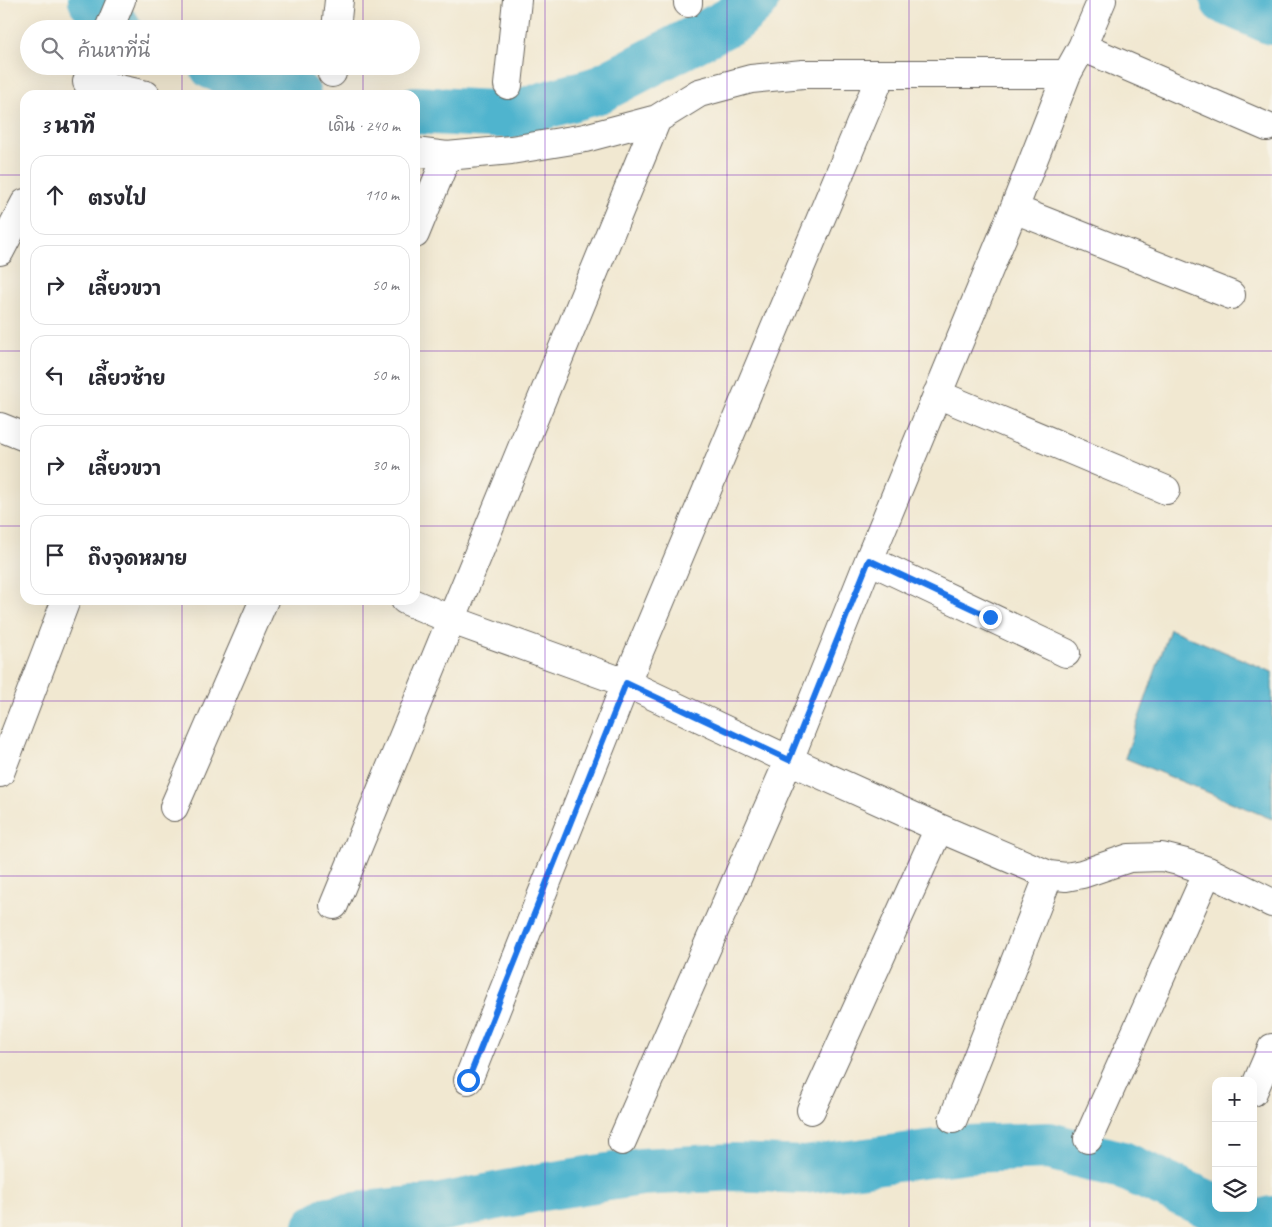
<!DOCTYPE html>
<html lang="th">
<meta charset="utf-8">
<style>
:root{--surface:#fff;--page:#f2f2f3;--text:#2b2b33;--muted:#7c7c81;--line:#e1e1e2}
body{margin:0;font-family:Caveat,"Playpen Sans Thai",sans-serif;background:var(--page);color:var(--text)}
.controls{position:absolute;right:15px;bottom:15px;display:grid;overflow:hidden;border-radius:10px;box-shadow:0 5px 20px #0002}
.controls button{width:45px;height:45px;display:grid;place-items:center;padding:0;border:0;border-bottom:1px solid var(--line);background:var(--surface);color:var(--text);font:25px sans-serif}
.stop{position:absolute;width:15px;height:15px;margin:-11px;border:4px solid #1a73e8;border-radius:50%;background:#fff}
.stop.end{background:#1a73e8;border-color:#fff;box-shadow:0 1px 5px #0008}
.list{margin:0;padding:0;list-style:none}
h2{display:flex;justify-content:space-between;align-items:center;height:65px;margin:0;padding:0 20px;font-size:21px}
h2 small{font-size:16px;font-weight:400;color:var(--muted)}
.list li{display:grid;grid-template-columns:32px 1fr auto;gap:15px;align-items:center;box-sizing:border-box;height:80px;margin:0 10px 10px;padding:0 10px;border:1px solid var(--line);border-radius:15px}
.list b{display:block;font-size:19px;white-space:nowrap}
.list em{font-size:16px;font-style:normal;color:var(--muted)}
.icon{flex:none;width:28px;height:28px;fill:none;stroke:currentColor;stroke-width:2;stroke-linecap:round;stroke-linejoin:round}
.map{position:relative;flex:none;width:1272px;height:1227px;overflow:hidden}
.search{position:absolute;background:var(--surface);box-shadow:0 5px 20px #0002;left:20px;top:20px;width:400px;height:55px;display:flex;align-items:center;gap:12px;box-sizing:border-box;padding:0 18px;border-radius:28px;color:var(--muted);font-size:19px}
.panel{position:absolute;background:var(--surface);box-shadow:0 5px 20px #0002;left:20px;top:90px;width:400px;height:515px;border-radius:15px}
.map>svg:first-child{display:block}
</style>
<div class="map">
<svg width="1272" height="1227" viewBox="0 0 1272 1227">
<rect width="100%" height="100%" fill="#f7f3e8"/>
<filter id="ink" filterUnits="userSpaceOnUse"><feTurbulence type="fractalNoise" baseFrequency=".02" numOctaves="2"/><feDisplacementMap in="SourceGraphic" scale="10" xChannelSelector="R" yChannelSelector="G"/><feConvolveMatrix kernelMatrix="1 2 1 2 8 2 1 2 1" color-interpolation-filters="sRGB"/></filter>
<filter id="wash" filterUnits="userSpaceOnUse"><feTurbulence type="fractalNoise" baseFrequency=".0096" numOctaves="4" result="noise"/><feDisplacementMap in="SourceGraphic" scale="20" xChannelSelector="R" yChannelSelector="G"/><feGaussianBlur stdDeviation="1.12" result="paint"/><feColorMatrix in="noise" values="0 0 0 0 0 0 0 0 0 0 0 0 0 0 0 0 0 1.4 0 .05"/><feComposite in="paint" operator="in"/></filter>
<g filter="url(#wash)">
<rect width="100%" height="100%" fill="#f1e8d1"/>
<path fill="#4fb4ce" stroke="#366875" d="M1170 629 1272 672V819L1125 758Z"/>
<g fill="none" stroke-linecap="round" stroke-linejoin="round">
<path stroke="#4fb4ce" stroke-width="48" d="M92 0 116 28 118 29
M1224 0 1272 21
M213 66 289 94 297 95
M415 110 511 115 598 90 734 19 755 0
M1216 1208 1252 1225 1272 1220
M317 1227 329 1220 363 1215 441 1207 542 1187 641 1172 734 1167 804 1170 967 1149 1049 1146 1122 1165 1216 1208"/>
</g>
</g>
<g filter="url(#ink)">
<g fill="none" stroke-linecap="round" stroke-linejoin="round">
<g stroke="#67635b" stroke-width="30">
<path id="minor" d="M688 3V0
M109 29 121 0
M336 29 339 0
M1082 47 1267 127
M332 73V66
M87 82 146 95
M508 85 517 0
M415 152 447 156 511 150 585 138 657 119 699 93 751 79 803 74H1067
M1014 209 1231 295
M415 234 447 156
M0 251 25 203
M937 394 1166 490
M0 427 25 437
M869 560 1066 653
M405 600 452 620 626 683 789 760 939 828 1049 875 1066 877 1082 874 1129 858 1162 857 1182 862 1208 871 1272 903
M0 773 66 600
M174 807 264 600
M334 905 657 119
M468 1080 626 683 881 75
M1253 1092 1272 1048
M811 1110 939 828
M953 1119 1049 875
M1088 1139 1208 871
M622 1141 789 760 869 560 1014 209 1067 74 1082 47 1102 0"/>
</g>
<use href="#minor" stroke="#fff" stroke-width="28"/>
</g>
</g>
<g fill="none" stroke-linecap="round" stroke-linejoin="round" filter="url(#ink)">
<path stroke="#1a73e8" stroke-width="6" d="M468 1080 626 683 789 760 869 560 990 617"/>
</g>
<path fill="none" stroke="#7b2cbf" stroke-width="1" stroke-opacity="0.55" d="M182 0V29M363 0V29M545 0V1227M727 0V1227M909 0V1227M1090 0V1227M182 66V95M363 66V95M0 175H25M415 175H1272M0 351H25M415 351H1272M0 526H25M415 526H1272M182 600V1227M363 600V1227M0 701H1272M0 876H1272M0 1052H1272"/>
</svg>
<div class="controls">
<button>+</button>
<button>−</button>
<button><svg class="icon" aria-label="layers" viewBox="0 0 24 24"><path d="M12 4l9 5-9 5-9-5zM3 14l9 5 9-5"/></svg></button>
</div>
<div class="stop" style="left:468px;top:1080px"></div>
<div class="stop end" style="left:990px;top:617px"></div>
<div class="search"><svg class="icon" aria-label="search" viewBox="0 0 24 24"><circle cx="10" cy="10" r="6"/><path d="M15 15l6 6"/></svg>ค้นหาที่นี่</div>
<section class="panel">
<h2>3 นาที<small>เดิน · 240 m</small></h2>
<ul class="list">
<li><svg class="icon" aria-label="ahead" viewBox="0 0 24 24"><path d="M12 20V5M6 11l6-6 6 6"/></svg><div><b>ตรงไป</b></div><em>110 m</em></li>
<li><svg class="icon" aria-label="right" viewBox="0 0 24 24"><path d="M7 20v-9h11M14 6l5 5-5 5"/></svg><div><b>เลี้ยวขวา</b></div><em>50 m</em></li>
<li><svg class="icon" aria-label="left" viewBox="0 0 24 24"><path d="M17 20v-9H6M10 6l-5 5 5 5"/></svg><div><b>เลี้ยวซ้าย</b></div><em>50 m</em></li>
<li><svg class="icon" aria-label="right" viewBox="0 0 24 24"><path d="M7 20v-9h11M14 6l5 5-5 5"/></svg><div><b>เลี้ยวขวา</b></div><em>30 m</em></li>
<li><svg class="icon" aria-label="arrive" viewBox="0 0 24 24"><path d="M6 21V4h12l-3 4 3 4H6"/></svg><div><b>ถึงจุดหมาย</b></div></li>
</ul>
</section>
</div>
